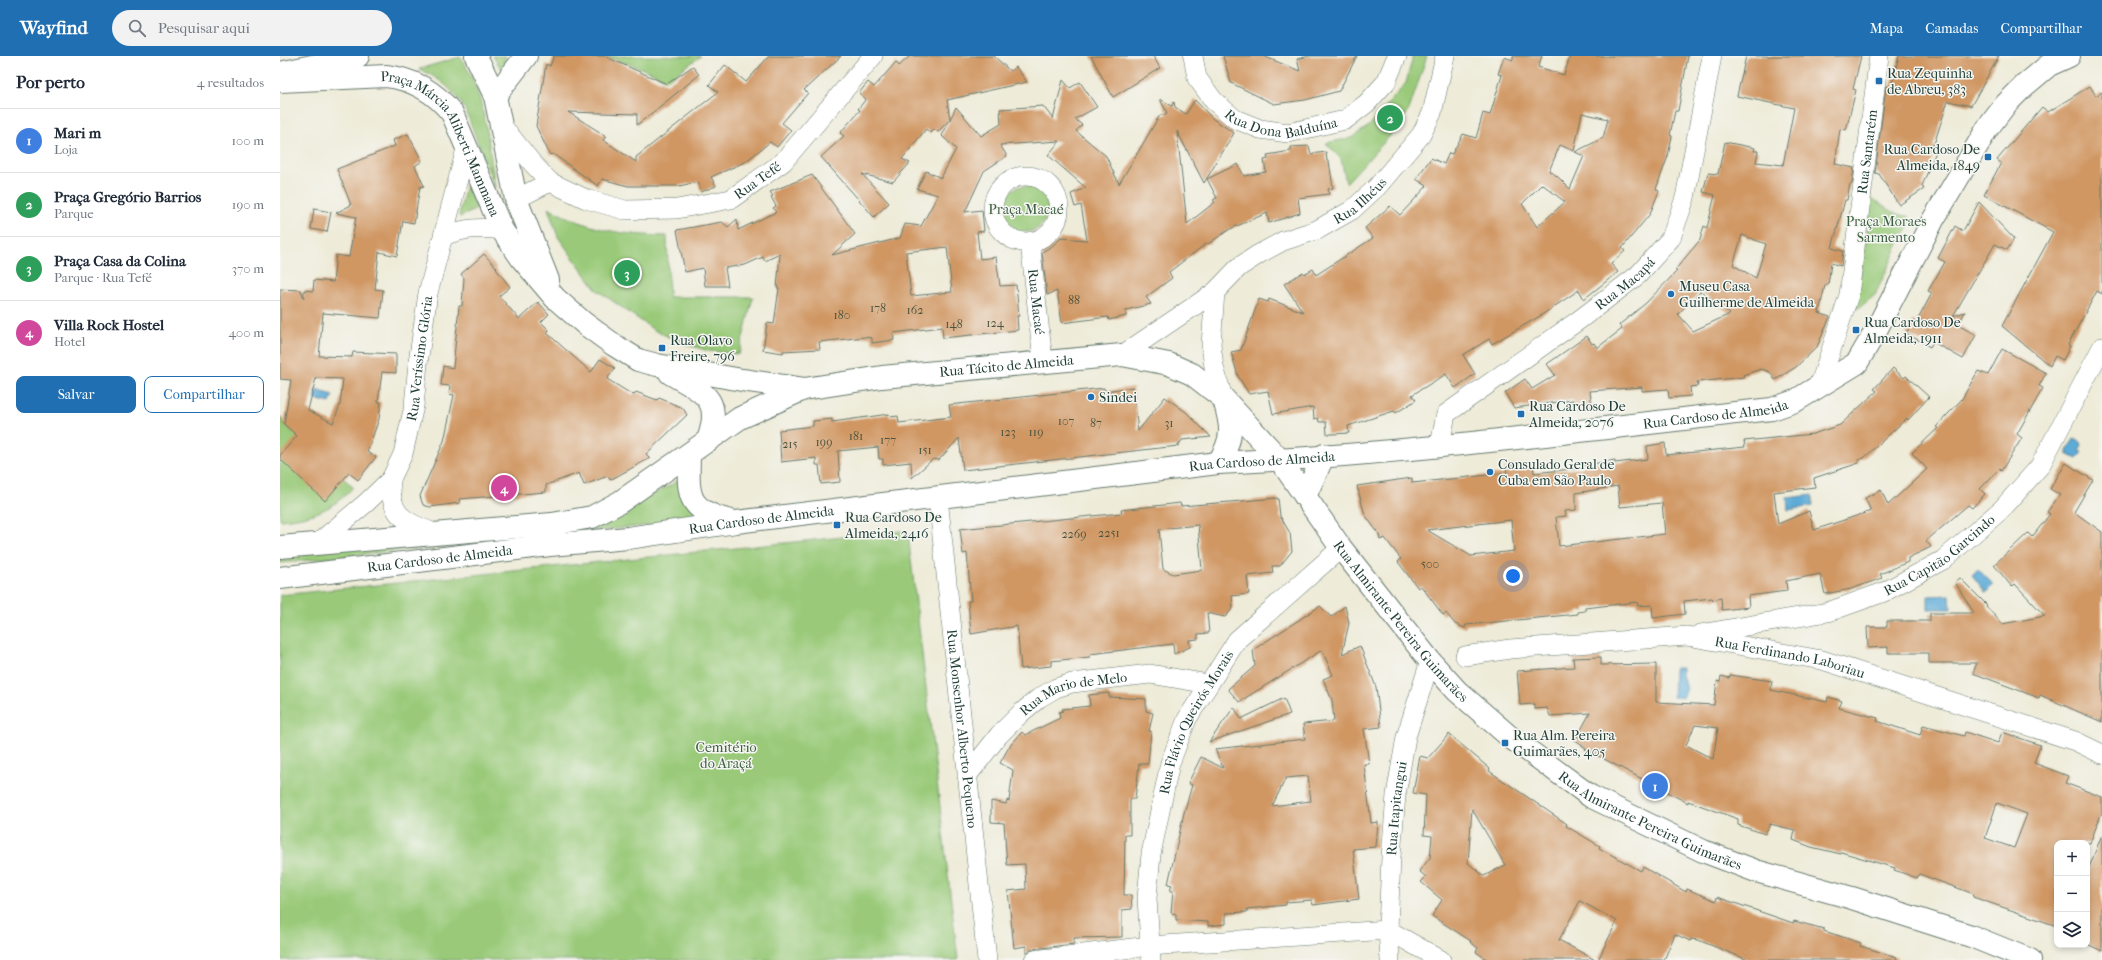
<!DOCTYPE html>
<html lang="pt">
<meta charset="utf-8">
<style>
:root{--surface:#fff;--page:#f2f2f3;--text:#1f2937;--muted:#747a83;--line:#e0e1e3;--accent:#1f6fb2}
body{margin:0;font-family:"IM FELL French Canon",serif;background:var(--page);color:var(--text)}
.controls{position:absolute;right:12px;bottom:12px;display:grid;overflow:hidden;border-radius:8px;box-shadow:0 2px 6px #0003}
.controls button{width:36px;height:36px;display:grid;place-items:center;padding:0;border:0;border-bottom:1px solid var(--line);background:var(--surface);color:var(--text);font:20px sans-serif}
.you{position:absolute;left:1233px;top:520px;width:14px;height:14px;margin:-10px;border:3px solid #fff;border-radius:50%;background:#1a73e8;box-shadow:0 0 0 6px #1a73e833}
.badge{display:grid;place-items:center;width:26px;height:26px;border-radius:50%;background:var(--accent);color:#fff;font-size:13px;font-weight:700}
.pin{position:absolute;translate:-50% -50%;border:2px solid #fff;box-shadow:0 1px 4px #0006}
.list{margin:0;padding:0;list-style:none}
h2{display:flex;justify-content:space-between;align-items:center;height:52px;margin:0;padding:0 16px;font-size:17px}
h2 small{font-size:13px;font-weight:400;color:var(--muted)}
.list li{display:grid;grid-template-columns:26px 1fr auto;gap:12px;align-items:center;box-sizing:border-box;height:64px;padding:0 16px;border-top:1px solid var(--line)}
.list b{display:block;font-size:15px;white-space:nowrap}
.list p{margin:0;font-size:13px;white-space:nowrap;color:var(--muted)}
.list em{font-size:13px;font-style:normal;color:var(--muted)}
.actions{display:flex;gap:8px;padding:12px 16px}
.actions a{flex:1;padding:9px 0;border:1px solid var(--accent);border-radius:8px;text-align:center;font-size:14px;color:var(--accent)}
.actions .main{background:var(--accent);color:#fff}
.icon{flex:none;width:22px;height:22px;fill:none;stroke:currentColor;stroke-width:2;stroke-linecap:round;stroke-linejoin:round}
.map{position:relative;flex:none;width:1822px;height:904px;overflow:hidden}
header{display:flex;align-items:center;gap:24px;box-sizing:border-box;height:56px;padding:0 20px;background:var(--accent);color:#fff}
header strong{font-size:19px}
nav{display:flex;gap:22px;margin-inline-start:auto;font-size:14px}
.search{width:280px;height:36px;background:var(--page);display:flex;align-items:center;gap:10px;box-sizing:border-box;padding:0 14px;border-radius:22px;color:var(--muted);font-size:15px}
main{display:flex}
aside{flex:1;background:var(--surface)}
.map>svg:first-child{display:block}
</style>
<header>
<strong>Wayfind</strong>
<div class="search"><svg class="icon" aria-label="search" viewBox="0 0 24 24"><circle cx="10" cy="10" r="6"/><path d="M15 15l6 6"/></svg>Pesquisar aqui</div>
<nav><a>Mapa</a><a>Camadas</a><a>Compartilhar</a></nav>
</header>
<main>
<aside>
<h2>Por perto<small>4 resultados</small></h2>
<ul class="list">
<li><span class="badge" style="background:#3f7fe0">1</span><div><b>Mari m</b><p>Loja</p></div><em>100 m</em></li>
<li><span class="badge" style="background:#2e9e5b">2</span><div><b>Praça Gregório Barrios</b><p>Parque</p></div><em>190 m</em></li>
<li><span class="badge" style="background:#2e9e5b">3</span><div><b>Praça Casa da Colina</b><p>Parque · Rua Tefé</p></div><em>370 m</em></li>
<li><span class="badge" style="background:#d1479c">4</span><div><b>Villa Rock Hostel</b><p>Hotel</p></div><em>400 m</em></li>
</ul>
<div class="actions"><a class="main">Salvar</a><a>Compartilhar</a></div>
</aside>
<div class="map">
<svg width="1822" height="904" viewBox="0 0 1822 904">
<rect width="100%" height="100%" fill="#f6f6f2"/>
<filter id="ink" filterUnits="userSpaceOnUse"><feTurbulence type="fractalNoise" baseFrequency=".025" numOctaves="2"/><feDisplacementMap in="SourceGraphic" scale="8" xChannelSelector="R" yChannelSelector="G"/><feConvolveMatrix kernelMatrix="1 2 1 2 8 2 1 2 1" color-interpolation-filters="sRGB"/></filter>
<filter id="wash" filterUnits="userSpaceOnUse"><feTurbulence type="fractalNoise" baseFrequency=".012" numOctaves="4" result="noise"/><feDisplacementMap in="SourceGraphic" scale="16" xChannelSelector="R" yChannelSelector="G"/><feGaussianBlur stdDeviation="0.9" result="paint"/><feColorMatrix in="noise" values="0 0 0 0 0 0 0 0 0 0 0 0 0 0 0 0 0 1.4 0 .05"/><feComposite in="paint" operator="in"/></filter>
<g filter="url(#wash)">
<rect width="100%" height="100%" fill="#eeebd8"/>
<path fill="#9aca79" stroke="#5c8456" d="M213 0H226L221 13Z
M325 0H421L387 24 369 15Z
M1133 0H1147L1129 54 1109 81 1066 127 1061 103 1046 87 1071 82 1089 70 1126 27Z
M180 1C207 39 208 88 215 132L186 55C175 35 160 22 139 13Z
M186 129 197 153 180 161 179 159Z
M722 153a23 23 0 1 1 46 0a23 23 0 1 1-46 0Z
M1592 143C1609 150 1608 158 1629 160L1630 165 1629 172 1622 181 1595 239 1580 251 1575 253Z
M268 152C310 174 341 179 387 180L389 241H473L459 298 429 295 402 287 374 274 317 234 278 181Z
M0 360 4 368 73 431C54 454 29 462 0 464Z
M408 416 432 463 0 507V499L311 468 391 429Z
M621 475 628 478 678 904H0V539Z"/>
<path fill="#5dabd7" stroke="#3e7486" d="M36 334 53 339 50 347 34 343Z
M1794 383 1801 387 1802 389 1799 395 1802 396 1797 403 1787 398V395Z
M1532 439 1533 450 1508 454 1507 442Z
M1698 513 1713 528 1706 537 1692 519Z
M1670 539 1671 553H1648V540Z
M1394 612H1402V619L1407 633 1403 642 1393 641Z"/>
<g id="blocks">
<path fill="#d09764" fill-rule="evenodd" d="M274 0H324L387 28 413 10 419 19 357 69V58L288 56 326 80 323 84 356 106V101L438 36 429 29 445 9 466 26 489 0H561L524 34 528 37 502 67 511 74 497 91 490 86 465 106 431 121 436 130 421 136 418 126 399 130H348L322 123 318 130 273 98 270 99 256 70 266 8 270 10Z
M630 0H714L730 15 736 11 747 26 667 44 670 63 658 76 654 73 650 77 646 73 622 103 630 107 613 126 582 118 609 147 594 161 541 101 564 80 560 77 580 54 578 53 586 43 579 37 588 26 594 31 616 6 619 10Z
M811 0H873L880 12 833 41Z
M943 0H983L1020 15 1017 3 1029 0H1077L1059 35 1025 44 994 48 951 27Z
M1233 0H1262L1258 11 1284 19 1290 0H1408L1398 55H1395L1390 79 1392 80 1388 100 1376 133 1379 135 1370 158 1342 192 1345 195 1331 208 1338 216 1304 243 1299 234 1260 260 1212 288 1209 283 1183 299 1195 318 1175 332 1166 318 1132 339 1136 344 1116 357 1114 355 1068 370 1069 377 1053 378H1047L1046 366H1039L1038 362 1034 363 1033 351 993 358 988 335 969 338 958 320 951 296 961 294 979 243 988 246 989 243 1023 256 1004 228 1023 216 1024 218 1033 213 1036 219 1093 182 1085 172 1110 150 1120 159 1147 130 1136 123 1151 102 1164 108 1169 97 1172 98 1183 78 1196 82 1203 57 1210 59 1222 19 1218 18 1224 1 1233 4ZM1302 57 1328 63 1323 82 1295 96 1304 100 1290 133 1277 120 1269 115 1280 89 1294 95ZM1262 128 1285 146 1257 171 1242 148Z
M1466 0H1581L1573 33 1576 34 1566 74 1560 73 1555 108 1574 112 1572 128H1570L1567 144H1565L1552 192 1563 195 1561 210 1551 207 1548 229H1545L1539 257 1550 261 1537 291 1516 311 1495 324 1490 316 1481 313 1463 319 1464 321 1417 326 1418 330 1410 331 1411 340 1389 342 1388 333 1362 335V331L1310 335 1312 351 1294 353 1293 344 1234 352 1225 337 1245 323 1252 333 1275 319 1267 308 1307 280 1312 288 1314 287 1317 292 1342 273 1339 269 1366 247 1397 215 1395 214 1420 184 1424 170 1427 172 1435 139 1423 136 1428 117 1438 118 1445 86 1475 92 1474 95H1478L1476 106 1503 109 1514 52 1457 40ZM1462 179 1486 188 1476 222 1453 209ZM1421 235 1450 258 1413 275 1398 258Z
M1619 0H1719L1691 50 1668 45 1653 91 1657 93 1642 130 1644 133 1619 149 1599 118 1595 117 1606 30 1611 31Z
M783 24 790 32 800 26 817 51 795 63 802 69 796 75 826 100 839 128 880 59H886L887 57 880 43 892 50 894 46 895 51 906 58 915 44 933 63 954 77 924 127 897 75 907 168 935 146 933 144 937 142 927 123 958 108 964 120 986 116 984 104 988 103 987 99 1011 95V91L1029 90 1031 98 1046 96 1047 105H1049L1053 132 1048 133 1049 138 1018 142 1020 157 989 167 987 157 950 173 928 188 927 187 889 216 892 222 866 241 871 248 846 254V260L829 264 828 261 782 267 777 235 767 239 762 196 772 190 781 182 807 184 801 149 795 151 791 138 806 132 768 99 780 85 720 89 727 100 704 115 685 156 702 154 704 175 697 176 700 203 716 201 720 230 736 229 739 260H737L738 274 663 282 662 271 613 277 614 284 592 287V282L585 281 539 286 540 293 503 295V297L483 294 487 267 494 268 499 232H497L500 198 485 205 483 201 465 209 445 212 448 230H425L423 212 405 216 397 174 442 166 448 171 457 163 458 174 496 156 493 152 496 150 491 141 493 140 490 136 532 119 575 178 552 199 620 182 625 168 641 170 658 139 637 133 646 115 661 122 676 93 662 80 676 51 701 80 721 68 720 53 763 50 773 63ZM667 191 672 236 631 240 626 196Z
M1810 30 1816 40 1822 36V238L1817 235 1788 289 1790 290 1783 304 1775 300 1770 310 1722 270 1773 176 1704 139 1721 107 1717 104 1762 51 1768 56Z
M128 78 142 105 135 110 144 130 140 131 134 167 123 165 117 200 99 196 95 233 103 234 100 262 43 257 39 300 72 301 73 296 116 298V317L102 316 98 346H101L99 363 87 396 96 401 78 424 69 417 45 445 0 403V399L17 380 4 368 11 324 0 323V233L21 234 24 242V234L33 235 34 224 53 226 56 199 69 201 76 161 56 157 71 149 57 113 115 90 113 84ZM36 322 63 323 60 349 53 367 28 354Z
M1699 146 1734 183 1727 194 1715 188 1673 260 1685 256 1678 269 1696 279 1683 303 1653 286 1650 291 1626 277 1633 265 1636 267 1652 237 1648 235 1665 206 1658 202 1675 170 1683 175Z
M34 153 51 156 47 176 31 173Z
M204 198 217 212 216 213 230 231 219 240 239 263 258 246 269 258 261 266 269 274 267 277 311 316 320 303 335 312 327 323 353 339 356 336 377 344 379 342 403 352 407 359 366 398 370 402 330 424 328 420 304 429 299 417 266 429V436L179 443 180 447 150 451 143 449 140 440 164 385 174 339 169 338 170 330 161 329 163 310 173 312 179 250H182L184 222 181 218Z
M1722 293 1766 317 1759 330 1763 332 1737 378 1742 382 1721 415 1719 413 1700 433 1705 438 1692 452 1688 449 1646 485 1651 491 1628 502V506L1600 518 1602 522 1571 533 1545 538 1540 518 1506 525 1507 535 1468 540 1469 551 1442 554 1441 542 1433 544 1432 542 1404 545 1405 558 1373 562 1372 549 1358 550 1357 546 1305 552V555L1297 556 1298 558 1186 569 1185 572 1175 568 1166 557 1163 559 1141 530 1138 532 1118 506 1121 503 1105 482 1100 484 1099 478 1085 459 1077 430 1132 422V427L1227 417 1226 410 1253 407 1254 417 1301 412V410L1335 404V407L1368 403 1367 390 1385 387 1386 399 1465 391 1464 385 1533 378 1560 369 1597 335 1594 333 1613 312 1624 322 1626 320 1649 341 1628 364 1627 362 1584 402 1578 404 1579 407 1534 422 1535 431 1494 436 1498 468 1529 455 1534 474 1591 455 1585 442 1601 434 1608 449 1647 413 1632 397 1658 372 1656 371 1682 343 1698 315 1708 319ZM1338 430 1340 451 1382 447 1385 478 1279 490 1276 461 1286 460 1285 455 1296 454V437ZM1231 464 1234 495 1191 500 1147 474Z
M853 331 858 375 885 341 906 356 931 381 902 384 898 390 683 414 679 382 659 404 653 403 632 422 631 406 603 409V403H599L598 391 558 395 560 426 541 428 539 409H536V402L501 406 499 374 533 370V365L552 363V366L609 358 610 361 618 360 619 367 671 361 669 349 824 332 825 335Z
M1786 407 1813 424 1794 456 1822 476V666L1760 639 1759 642 1693 617 1697 607H1649V597H1608V591L1588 592 1587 571H1607V565H1650V557H1694L1675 526 1680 522 1707 549 1706 550 1722 568 1765 560 1735 528 1732 531 1714 509 1748 477 1752 481 1770 458 1767 456 1780 439 1770 433Z
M998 442 1000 460 1010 477 1012 495 1000 510H992L993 517 967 520 969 538 952 540 953 552 947 559 945 561 927 557 929 577 918 578V583L909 584 910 591 894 598 893 588 810 598V601L771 605V610L741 613 737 570 691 578 688 545H691L687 497 683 498 680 473 842 457 841 454 900 447 901 450ZM918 469 922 514 893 518 883 513 879 473Z
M1040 550 1051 561 1065 550 1069 567 1062 598 1080 590 1096 631 1101 671 1084 673 1089 708H1084L1091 767 1098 766 1096 791 1073 793 1079 843 1033 849 1032 844 1006 846V849L967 853V856L946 857V868L928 870V866L896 864V858L891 857 893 835H890L892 829 888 828 904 757 912 729 908 727 921 701 943 712 935 693 1025 683 1023 668 1054 665 1052 644 1043 623 1053 619 1042 594 959 646 948 633 975 610 973 594ZM1028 720 1031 745 992 750 1006 722Z
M1321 601V609L1376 608V646L1434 649 1437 625 1440 626 1441 620 1449 622 1450 619 1492 625 1491 634 1547 646 1548 641 1562 645 1559 652 1598 662 1597 665 1640 679 1643 669 1684 680 1685 676 1718 687 1722 676 1760 689 1754 707 1788 720 1785 727 1822 741V756L1810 787H1777V870L1693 841 1694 838 1639 818 1637 822 1614 814 1615 812 1561 796V798L1531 791 1513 784 1515 774 1490 768 1485 778 1458 769V763L1408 745V747L1305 693 1306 692 1295 685 1310 657 1270 660 1267 652 1254 653V648L1240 649 1237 615 1294 611 1293 602ZM1415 669 1438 672 1433 703 1406 689ZM1717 747 1747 758 1734 792 1705 782Z
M829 637V641L866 643V655L873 657 869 675H871L868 708H859L855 743H850V779H845L844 839H851L852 853 842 854V881L794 882V888L753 893 746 897V890L734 892 728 835 746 833 745 808 727 809 724 767 711 766V745L726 748 727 744 729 745 733 714 720 707 729 691 742 676 745 679 780 662 779 656 783 655 782 653 810 650 809 639Z
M1004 642 1010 658 929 686 954 651 961 663Z
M1169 678 1210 713 1209 715 1287 768 1286 770 1320 790 1319 792 1361 815 1363 811 1406 836 1407 833 1436 845 1437 841 1513 867 1514 865 1544 873V875L1581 887 1580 890 1617 901 1616 904H1468L1418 884 1411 883 1410 885 1395 878 1384 904H1318L1337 865 1300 845 1279 884 1315 904H1208L1196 896 1198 892 1190 886 1191 885 1152 860 1162 844 1141 826 1146 821 1139 815 1150 802 1152 780 1144 779 1146 739 1133 737 1140 700 1148 702ZM1192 753 1225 809 1204 820 1188 807Z
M1821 781H1822V895L1807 888V817Z"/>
</g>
</g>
<g filter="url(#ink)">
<use href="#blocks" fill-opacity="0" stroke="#677a6d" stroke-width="1"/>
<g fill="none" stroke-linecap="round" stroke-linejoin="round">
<g stroke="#677a6d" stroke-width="20">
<g id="minor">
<path id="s1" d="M913 0 917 22 934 45 955 63 980 73 1008 77 1065 64 1087 47 1106 26 1117 0"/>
<path id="s2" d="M220 67 253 108 270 126 306 143 345 154 397 153 451 143 503 106 593 0"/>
<circle cx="746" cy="153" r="33"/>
<path d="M236 143 270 126"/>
<path d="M164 180C184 172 201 171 222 174"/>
<path id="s3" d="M750 186 763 305"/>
<path d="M935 236 931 289 934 311 943 342"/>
<path id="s4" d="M842 299 935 236 959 211 979 198 1003 185 1037 174 1072 154 1097 131 1141 79 1152 57 1165 0"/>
<path id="s5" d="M1539 331 1569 239 1599 0"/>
<path id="s6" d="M1160 389 1166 358 1299 264 1358 219 1391 182 1405 142 1432 0"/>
<path d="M111 423C109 461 124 465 157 478"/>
<path id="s7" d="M658 442 707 904"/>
<path id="s8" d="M38 487 86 447 111 423 123 398 134 350 138 307 148 237 186 93"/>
<path id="s9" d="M1420 578 1548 556 1604 536 1663 504 1722 453 1760 410 1822 291"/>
<path id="s10" d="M1185 600 1230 593 1407 580 1542 604 1795 685 1822 698"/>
<path id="s11" d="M687 720 719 679 741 657 759 642 776 632 792 627 870 618 929 628"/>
<path d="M754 904 869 890 1108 874 1161 904"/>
<path id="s12" d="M871 904 867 842 871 798 890 707 907 663 957 584 1061 492"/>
<path id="s13" d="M1110 904 1108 874 1111 801 1116 739 1126 681 1150 605"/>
</g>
</g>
<g stroke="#677a6d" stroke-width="24">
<g id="secondary">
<path d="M196 0 215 40 236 143 268 224"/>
<path id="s14" d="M0 25 106 20C133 23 155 36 172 57L222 174 242 203 275 242 305 268 334 289 358 304 377 309 462 324 524 333"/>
<path d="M390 317C423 337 443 341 428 384"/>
<path d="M409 399C408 440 406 454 451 465"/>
<path d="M938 407C954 383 952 370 944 344"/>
<path d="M1025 440 1044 399"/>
<path id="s15" d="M0 491 272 468 312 461 340 446 460 362 524 333 602 321 842 299 889 308 912 318 943 342 1000 404 1061 492 1150 605 1177 635 1230 681 1310 740 1423 795 1476 815 1572 842 1691 880 1750 904"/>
<path id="s16" d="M0 522 270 489 348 482 456 466 938 407C1122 399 1309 373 1492 353L1515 345 1577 307 1594 278 1653 164 1707 73 1726 48 1744 30 1769 9 1789 0"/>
</g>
</g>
<g stroke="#677a6d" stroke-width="24">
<path id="primary" d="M0 17 78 0
M215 40 246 0"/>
</g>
<use href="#minor" stroke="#fff" stroke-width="19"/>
<use href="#secondary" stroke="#fff" stroke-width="22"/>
<use href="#primary" stroke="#fff" stroke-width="22"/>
</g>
</g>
<g fill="#1f6fb2" stroke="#f6f6f2" stroke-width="1.5">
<rect x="1595" y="21" width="8" height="8" rx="2"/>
<rect x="1704" y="97" width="8" height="8" rx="2"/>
<circle cx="1391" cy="238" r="4"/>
<rect x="1572" y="270" width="8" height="8" rx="2"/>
<rect x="378" y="288" width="8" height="8" rx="2"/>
<circle cx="811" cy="341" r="4"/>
<rect x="1237" y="354" width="8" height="8" rx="2"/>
<circle cx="1210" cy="416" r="4"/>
<rect x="553" y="465" width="8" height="8" rx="2"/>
<rect x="1221" y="683" width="8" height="8" rx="2"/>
</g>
<g text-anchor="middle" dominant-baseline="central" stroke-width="3" stroke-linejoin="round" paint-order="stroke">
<g font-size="12" fill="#4b5440">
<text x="794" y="244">88</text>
<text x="598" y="252">178</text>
<text x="635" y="254">162</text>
<text x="562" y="259">180</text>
<text x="715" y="267">124</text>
<text x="674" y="268">148</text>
<text x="786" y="365">107</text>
<text x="816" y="367">87</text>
<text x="889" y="367">31</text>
<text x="728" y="376">123</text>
<text x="756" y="376">119</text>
<text x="576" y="380">181</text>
<text x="608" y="384">177</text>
<text x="544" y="386">199</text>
<text x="510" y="388">215</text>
<text x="645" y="394">151</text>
<text x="829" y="477">2251</text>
<text x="794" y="478">2269</text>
<text x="1150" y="508">500</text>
</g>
<g font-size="14" fill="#1f3d34" stroke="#f6f6f2" text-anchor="start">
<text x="1607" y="17">Rua Zequinha<tspan x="1607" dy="16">de Abreu, 383</tspan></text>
<text x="1700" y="93" text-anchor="end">Rua Cardoso De<tspan x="1700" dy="16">Almeida, 1849</tspan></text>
<text x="1399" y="230">Museu Casa<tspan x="1399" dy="16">Guilherme de Almeida</tspan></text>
<text x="1584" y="266">Rua Cardoso De<tspan x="1584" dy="16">Almeida, 1911</tspan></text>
<text x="390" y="284">Rua Olavo<tspan x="390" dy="16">Freire, 796</tspan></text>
<text x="819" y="341">Sindei</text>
<text x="1249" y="350">Rua Cardoso De<tspan x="1249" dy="16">Almeida, 2076</tspan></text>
<text x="1218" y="408">Consulado Geral de<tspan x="1218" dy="16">Cuba em São Paulo</tspan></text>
<text x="565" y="461">Rua Cardoso De<tspan x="565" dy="16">Almeida, 2416</tspan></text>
<text x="1233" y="679">Rua Alm. Pereira<tspan x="1233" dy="16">Guimarães, 405</tspan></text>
</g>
<g font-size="14" fill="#1f3d34" stroke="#f6f6f2">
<text stroke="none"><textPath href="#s1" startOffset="126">Rua Dona Balduína</textPath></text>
<text stroke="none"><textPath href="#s14" startOffset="198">Praça Márcia Aliberti Mammana</textPath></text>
<text stroke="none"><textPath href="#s5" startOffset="241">Rua Santarém</textPath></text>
<text stroke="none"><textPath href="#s2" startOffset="297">Rua Tefé</textPath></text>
<text stroke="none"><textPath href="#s4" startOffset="286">Rua Ilhéus</textPath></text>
<text stroke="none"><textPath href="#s6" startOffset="253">Rua Macapá</textPath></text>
<text stroke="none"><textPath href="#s3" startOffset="60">Rua Macaé</textPath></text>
<text stroke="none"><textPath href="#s8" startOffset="222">Rua Veríssimo Glória</textPath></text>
<text stroke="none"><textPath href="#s15" startOffset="766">Rua Tácito de Almeida</textPath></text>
<text stroke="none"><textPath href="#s16" startOffset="1445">Rua Cardoso de Almeida</textPath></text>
<text stroke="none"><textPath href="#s16" startOffset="989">Rua Cardoso de Almeida</textPath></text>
<text stroke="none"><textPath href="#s16" startOffset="485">Rua Cardoso de Almeida</textPath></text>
<text stroke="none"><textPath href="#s9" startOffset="256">Rua Capitão Garcindo</textPath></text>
<text stroke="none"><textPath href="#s16" startOffset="161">Rua Cardoso de Almeida</textPath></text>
<text stroke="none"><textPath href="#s15" startOffset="1280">Rua Almirante Pereira Guimarães</textPath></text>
<text stroke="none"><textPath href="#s10" startOffset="328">Rua Ferdinando Laboriau</textPath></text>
<text stroke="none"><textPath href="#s11" startOffset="141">Rua Mario de Melo</textPath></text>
<text stroke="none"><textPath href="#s12" startOffset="247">Rua Flávio Queirós Morais</textPath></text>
<text stroke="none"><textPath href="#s7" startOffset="232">Rua Monsenhor Alberto Pequeno</textPath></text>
<text stroke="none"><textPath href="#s13" startOffset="152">Rua Itapitangui</textPath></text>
<text stroke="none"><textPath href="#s15" startOffset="1604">Rua Almirante Pereira Guimarães</textPath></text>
</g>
<g font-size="14" fill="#3e6045" stroke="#f6f6f2">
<text x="746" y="153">Praça Macaé</text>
<text x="1606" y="165">Praça Moraes<tspan x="1606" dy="16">Sarmento</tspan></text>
<text x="446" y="691">Cemitério<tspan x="446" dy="16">do Araçá</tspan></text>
</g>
</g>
</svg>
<div class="controls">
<button>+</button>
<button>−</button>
<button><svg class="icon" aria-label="layers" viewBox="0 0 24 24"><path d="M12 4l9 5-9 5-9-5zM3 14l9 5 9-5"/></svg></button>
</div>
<div class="you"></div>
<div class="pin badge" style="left:1375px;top:730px;background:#3f7fe0">1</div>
<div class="pin badge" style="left:1110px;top:62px;background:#2e9e5b">2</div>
<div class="pin badge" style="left:347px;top:217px;background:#2e9e5b">3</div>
<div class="pin badge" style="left:224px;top:432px;background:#d1479c">4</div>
</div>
</main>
